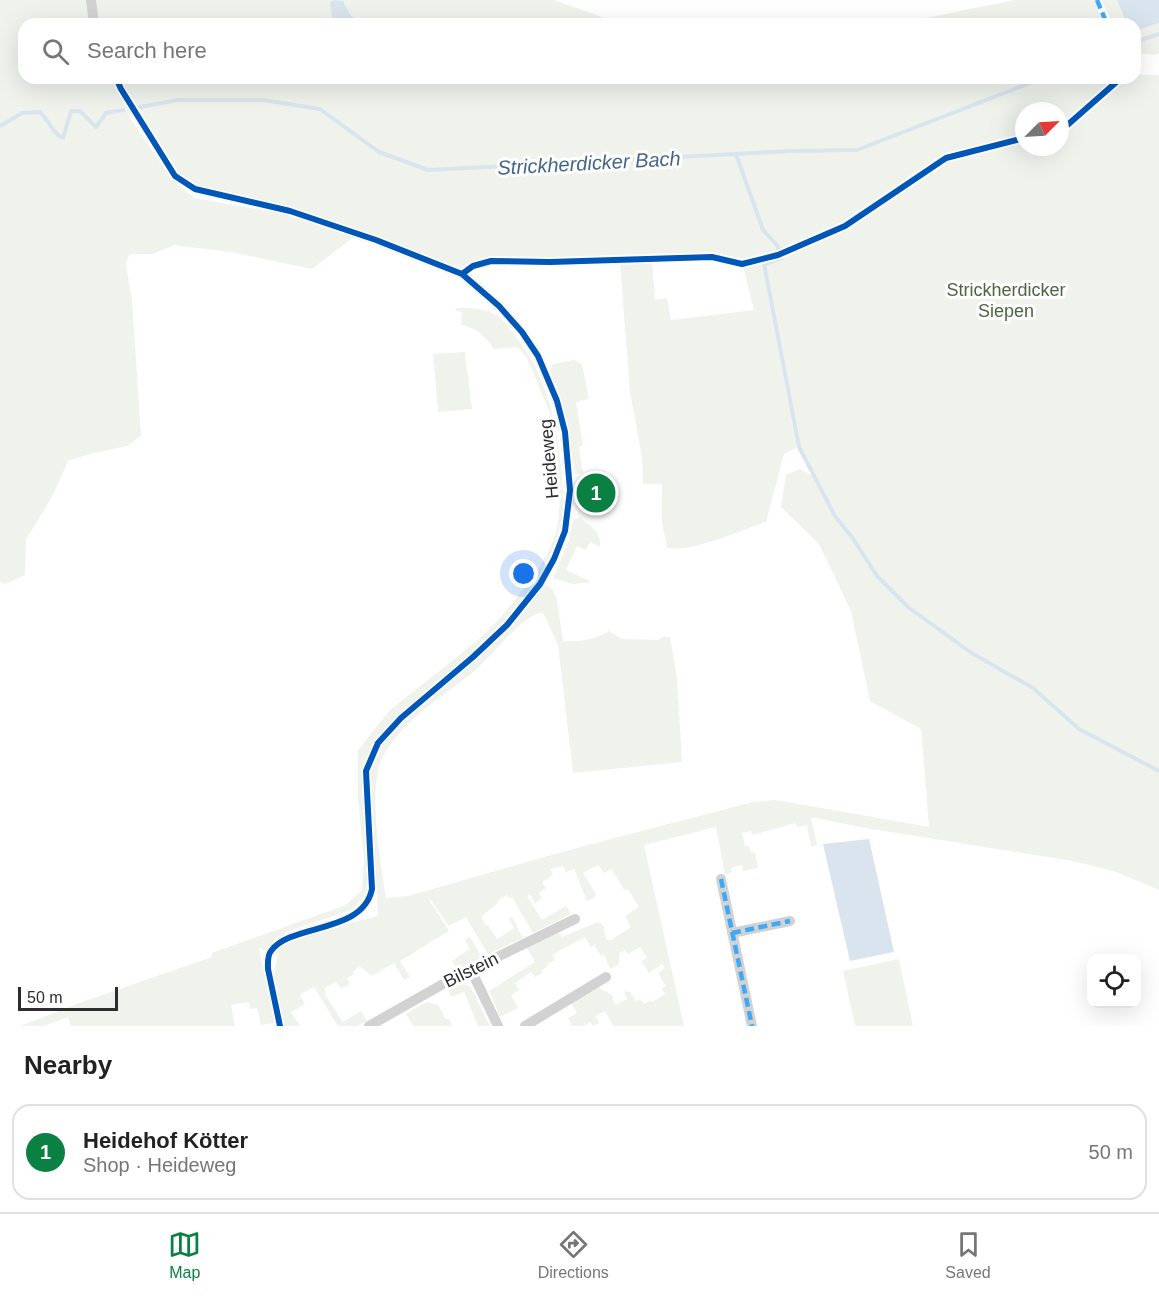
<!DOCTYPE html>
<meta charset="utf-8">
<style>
:root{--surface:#fff;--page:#f2f2f2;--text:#222;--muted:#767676;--line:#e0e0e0;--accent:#0b8043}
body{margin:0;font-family:Helvetica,sans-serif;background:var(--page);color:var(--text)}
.controls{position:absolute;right:18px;bottom:18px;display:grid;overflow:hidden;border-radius:12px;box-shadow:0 6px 24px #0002}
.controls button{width:54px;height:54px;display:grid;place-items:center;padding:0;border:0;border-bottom:2px solid var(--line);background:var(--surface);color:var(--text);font:30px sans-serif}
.compass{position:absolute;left:1015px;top:102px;width:54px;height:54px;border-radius:50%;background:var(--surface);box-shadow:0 6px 24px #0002;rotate:66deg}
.scale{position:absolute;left:18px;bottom:15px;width:100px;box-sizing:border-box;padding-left:6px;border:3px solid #2d2d2d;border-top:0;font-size:16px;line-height:21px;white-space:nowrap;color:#2d2d2d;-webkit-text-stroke:4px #fff;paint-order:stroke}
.you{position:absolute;left:524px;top:574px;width:21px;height:21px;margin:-15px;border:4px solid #fff;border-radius:50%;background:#1a73e8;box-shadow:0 0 0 9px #1a73e833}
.badge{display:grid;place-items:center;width:39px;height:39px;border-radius:50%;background:var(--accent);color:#fff;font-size:20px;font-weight:700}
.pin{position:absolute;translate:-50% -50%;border:3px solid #fff;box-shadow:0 2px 6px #0006}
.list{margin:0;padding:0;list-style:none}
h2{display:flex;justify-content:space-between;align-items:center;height:78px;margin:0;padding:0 24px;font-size:26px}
h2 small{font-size:20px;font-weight:400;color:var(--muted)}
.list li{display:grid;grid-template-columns:39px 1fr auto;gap:18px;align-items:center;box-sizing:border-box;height:96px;margin:0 12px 12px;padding:0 12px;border:2px solid var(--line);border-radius:18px}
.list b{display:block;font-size:22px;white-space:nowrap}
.list p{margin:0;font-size:20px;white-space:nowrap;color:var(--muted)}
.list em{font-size:20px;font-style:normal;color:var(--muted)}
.icon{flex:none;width:33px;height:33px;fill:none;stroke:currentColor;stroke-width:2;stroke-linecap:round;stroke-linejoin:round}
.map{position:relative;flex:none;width:1159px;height:1026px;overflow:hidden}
.search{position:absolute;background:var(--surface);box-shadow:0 6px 24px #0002;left:18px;right:18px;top:18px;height:66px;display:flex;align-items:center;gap:15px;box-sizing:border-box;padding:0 21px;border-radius:18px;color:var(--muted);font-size:22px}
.sheet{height:186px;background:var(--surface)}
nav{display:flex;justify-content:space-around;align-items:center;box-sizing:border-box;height:84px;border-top:2px solid var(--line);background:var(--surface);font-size:16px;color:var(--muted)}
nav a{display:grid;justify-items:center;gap:3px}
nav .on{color:var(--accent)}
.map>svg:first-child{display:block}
</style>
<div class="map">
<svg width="1159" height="1026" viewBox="0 0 1159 1026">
<rect width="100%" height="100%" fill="#fff"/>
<path fill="#eff3ec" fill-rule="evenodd" d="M0 0H87L90 24H24V78H1135V75H1159V890L1114 871 1073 861 865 828 811 817 817 845 811 847 807 825 797 827 796 823 752 835 751 831 742 833 745 846H749L751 853 755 852 758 868 743 871 742 865 731 868V873L725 875 716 827 644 845 684 1026H613L605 1011 596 1016 599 1023 593 1026 590 1022 584 1026H569L571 1024 568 1018 577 1013 571 1003 598 987 612 995 615 1005 627 999 624 991 630 992 636 1001 640 999 644 1004 651 1000 652 1002 665 994 662 989 666 986 658 973 665 968 662 964 649 973 641 961 647 958 640 947 628 954 625 950 619 953V964L610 969 604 954 601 956 594 945 591 947 585 937 552 955 555 960 547 964 548 966 541 971 542 973 535 977 531 972 515 983 519 990 511 995 518 1008 500 1017 489 991 535 962 526 947 559 933 562 937 598 922C607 926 603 933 607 940H611L631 927 625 916 639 907 628 889 624 890 612 869 604 873 598 865 583 873 596 894 595 897 587 901 574 869 566 872 563 866 550 869 553 875 542 882 546 888 539 893 542 898 535 903 530 894 527 896 542 920 566 906 571 914 533 933 512 897 510 898 507 895 497 901 498 903 483 915 482 919 486 926 488 925 497 939 514 928 509 919 512 917 523 938 488 954 466 917 449 926 431 900H429L449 931 400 961 410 977 404 980 394 963 372 976 359 966 353 972 354 974 347 978 350 984 341 989 336 982 324 988 326 993 325 995 343 1022 361 1011 367 1021 357 1026H338L314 987 300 995 305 1004 291 1012 300 1026H284C279 1003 269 979 278 956L259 948 274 1023 261 1025 257 1008 250 1009 249 1002 231 1005 235 1026H71L68 1017 44 1026H20L82 1002 212 957V953L346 905 362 890 364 859 358 799V750L390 710 477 641 501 617 535 575 549 551 557 530 560 502 557 444 551 415 527 358 518 347 494 349C486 337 476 327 461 325L462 312 455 311 457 308C469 307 487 309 498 316 503 319 508 328 513 333 545 372 557 419 561 469 562 481 564 494 563 505 561 533 551 555 538 578L553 590 557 600 563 641C579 642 595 640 609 631L622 639 658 640 662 637H670L677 678 682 762 573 773 558 645 545 617 542 613C526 613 495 651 483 663 460 685 431 701 408 724 397 735 381 754 378 770 371 809 380 859 386 898L408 896 584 846 753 802 775 800 799 804 929 827 921 729 870 701 851 611 819 544 781 507 786 475 800 469 816 478 799 447 764 264H762L797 448 784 454 766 522C740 530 691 553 667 548L662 521V484H643L642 457 630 392 620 264 652 262 655 300 667 298 671 320 754 310 743 266 755 264H742L712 257 550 262 477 261 460 267 196 185 178 173 139 113 128 115 172 180 195 198 289 215 355 236 312 269 231 252 174 245 153 254H132L128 257 126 264 132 300 141 436 127 446 89 454 68 461 54 493 26 540 25 575 5 584 0 582ZM1024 111H1060V147H1024ZM366 891 377 893 378 916 282 940 286 932 351 910 362 899Z
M96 0H554L622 24H99Z
M1015 0H1094L1104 24H896Z
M1101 0H1159V53L1156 55 1135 53V24H1113Z
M465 352 472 409 438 412 433 354Z
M574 360 582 364 589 399 576 402 583 445 579 447 583 473 575 474C570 437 562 405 550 370L553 364Z
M580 517C590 526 602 532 600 547L590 542 586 550 577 546 566 570 591 582 573 584 553 578 569 540 573 520Z
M470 937 482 958 457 969 452 961 470 949 465 940Z
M899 959 913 1026H855L843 971Z
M459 984 468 985 472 990 490 1026H478L464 992 451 997 448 989Z
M426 1002 438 1005 445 1018 450 1020 452 1026H413L406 1014Z"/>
<path fill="#dae4ef" d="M333 0 343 1 351 16 360 20 362 24H331L332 18 330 2Z
M1117 0H1159V23L1135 31V24H1127Z
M869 839 894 952 850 961 823 844Z"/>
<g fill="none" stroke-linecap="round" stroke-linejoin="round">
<path stroke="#dae4ef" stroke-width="4" d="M1135 42 1159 34
M140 107 178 100H263L320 109 379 152 428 170 793 151 857 150 1043 78
M0 126 22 113 40 112C49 120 53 135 63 138L71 111H80L96 127 106 113 123 110
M736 154 763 230 777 245 782 258 764 264 799 447 835 516 854 540 877 576 908 607 970 652 1033 688 1079 729 1159 771"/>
<path stroke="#d2d2d2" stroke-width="10" d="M91 0 94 24
M116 78 121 89 175 176 195 189 290 211 376 240 462 274 499 306 522 332 538 356 557 401 565 432 570 490 565 531 554 559 540 584 507 625 473 657 401 718 378 743 366 771 372 889C363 934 291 923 271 951 267 956 268 963 268 969L280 1026
M721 879 752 1026
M732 933 790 921
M471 970 498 1026
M369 1026 450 980 575 919
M525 1026 606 977"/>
<path stroke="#3fa9f5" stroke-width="4.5" stroke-dasharray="9 4.5" stroke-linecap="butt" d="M1097 0 1107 24
M721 879 752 1026
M732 933 790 921"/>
<g stroke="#fff" stroke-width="10">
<path id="cycleway" d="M116 78 121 89 175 176 195 189 290 211 376 240 462 274 499 306 522 332 538 356 557 401 565 432 570 490 565 531 554 559 540 584 507 625 473 657 401 718 378 743 366 771 372 889C363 934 291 923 271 951 267 956 268 963 268 969L280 1026
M1060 129 1064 128 1121 78
M462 274 473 266 491 261 550 262 712 257 742 264 778 255 845 226 946 158 1024 138"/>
</g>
<use href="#cycleway" stroke="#0057b8" stroke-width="6"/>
</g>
<g text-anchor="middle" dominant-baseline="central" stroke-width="6" stroke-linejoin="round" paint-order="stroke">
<g font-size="18" fill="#4d653f" stroke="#fff">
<text x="1006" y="290">Strickherdicker<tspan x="1006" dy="21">Siepen</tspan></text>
</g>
<g font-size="18" fill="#2d2d2d" stroke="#fff">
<text transform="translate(549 459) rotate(-95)">Heideweg</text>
<text transform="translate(471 970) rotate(-26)">Bilstein</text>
</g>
<g font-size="20" font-style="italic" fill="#436788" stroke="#fff">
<text transform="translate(589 163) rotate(-3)">Strickherdicker Bach</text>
</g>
</g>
</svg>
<div class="controls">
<button><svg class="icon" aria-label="locate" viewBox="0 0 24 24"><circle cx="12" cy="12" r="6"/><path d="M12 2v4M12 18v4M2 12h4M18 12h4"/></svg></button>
</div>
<svg class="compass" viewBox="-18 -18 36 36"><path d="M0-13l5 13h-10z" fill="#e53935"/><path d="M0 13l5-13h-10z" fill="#767676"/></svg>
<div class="scale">50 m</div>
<div class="you"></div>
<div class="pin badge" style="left:596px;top:493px">1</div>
<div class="search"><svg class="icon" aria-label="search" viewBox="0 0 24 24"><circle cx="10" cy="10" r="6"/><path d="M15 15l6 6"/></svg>Search here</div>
</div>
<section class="sheet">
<h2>Nearby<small></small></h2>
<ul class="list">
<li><span class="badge">1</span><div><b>Heidehof Kötter</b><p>Shop · Heideweg</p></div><em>50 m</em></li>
</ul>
</section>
<nav>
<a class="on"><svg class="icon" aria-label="map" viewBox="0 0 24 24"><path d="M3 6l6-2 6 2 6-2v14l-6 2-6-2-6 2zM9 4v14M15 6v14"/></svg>Map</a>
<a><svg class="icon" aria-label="directions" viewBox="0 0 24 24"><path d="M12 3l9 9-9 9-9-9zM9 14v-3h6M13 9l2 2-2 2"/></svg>Directions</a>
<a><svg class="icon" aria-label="saved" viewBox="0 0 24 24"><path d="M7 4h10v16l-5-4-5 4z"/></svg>Saved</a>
</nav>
